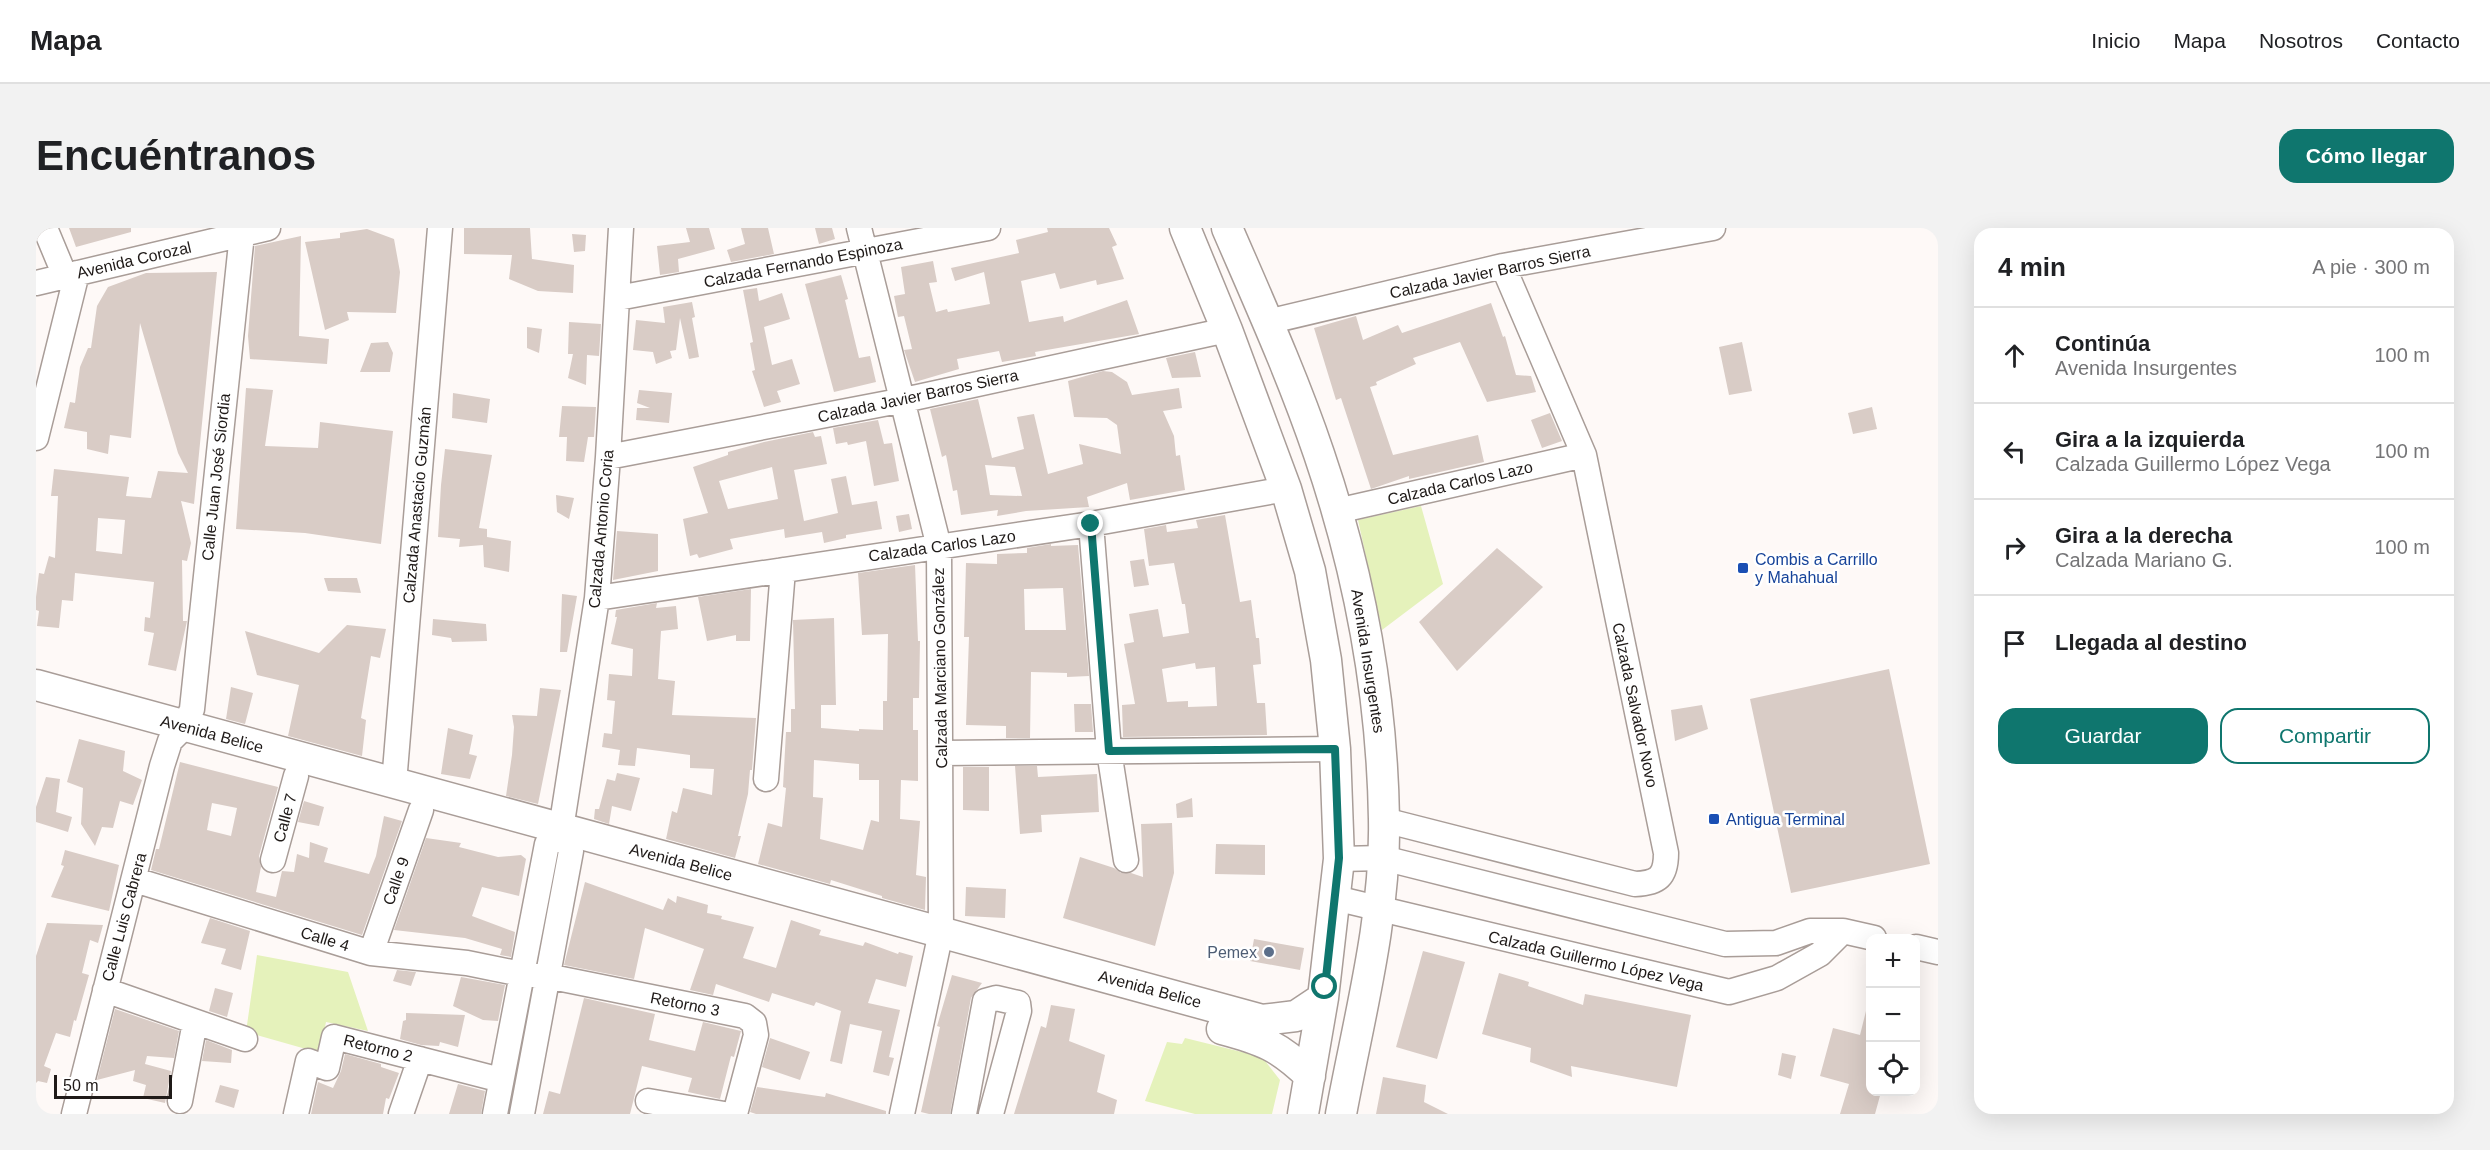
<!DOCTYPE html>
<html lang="es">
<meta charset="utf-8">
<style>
:root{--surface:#fff;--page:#f2f2f2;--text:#202124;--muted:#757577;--line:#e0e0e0;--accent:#0f766e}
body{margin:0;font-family:Helvetica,sans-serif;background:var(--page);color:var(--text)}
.controls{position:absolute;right:18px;bottom:18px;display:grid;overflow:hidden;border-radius:12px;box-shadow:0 6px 24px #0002}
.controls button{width:54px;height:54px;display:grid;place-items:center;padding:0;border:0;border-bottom:2px solid var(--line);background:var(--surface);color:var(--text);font:30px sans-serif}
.scale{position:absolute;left:18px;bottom:15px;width:118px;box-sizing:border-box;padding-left:6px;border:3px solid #1f1a18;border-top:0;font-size:16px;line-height:21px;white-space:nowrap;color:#1f1a18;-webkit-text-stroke:4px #fff;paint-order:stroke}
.stop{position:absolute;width:18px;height:18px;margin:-14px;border:4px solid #0f766e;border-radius:50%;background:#fff}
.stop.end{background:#0f766e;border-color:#fff;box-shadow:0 2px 6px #0008}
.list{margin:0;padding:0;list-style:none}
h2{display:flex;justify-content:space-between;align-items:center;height:78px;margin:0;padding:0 24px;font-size:26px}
h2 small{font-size:20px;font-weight:400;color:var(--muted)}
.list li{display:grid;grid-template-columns:39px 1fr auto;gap:18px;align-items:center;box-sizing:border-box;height:96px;padding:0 24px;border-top:2px solid var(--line)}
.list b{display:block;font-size:22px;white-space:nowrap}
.list p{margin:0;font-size:20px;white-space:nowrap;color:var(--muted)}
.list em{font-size:20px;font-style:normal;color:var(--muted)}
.actions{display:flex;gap:12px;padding:18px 24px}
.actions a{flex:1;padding:14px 0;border:2px solid var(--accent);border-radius:18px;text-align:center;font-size:21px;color:var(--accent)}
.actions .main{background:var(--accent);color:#fff}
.icon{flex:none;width:33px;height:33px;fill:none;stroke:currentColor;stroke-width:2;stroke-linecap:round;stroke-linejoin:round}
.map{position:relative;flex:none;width:1902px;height:886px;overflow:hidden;border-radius:18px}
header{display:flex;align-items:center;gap:36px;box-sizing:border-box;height:84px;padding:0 30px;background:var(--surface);border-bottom:2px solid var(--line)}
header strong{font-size:28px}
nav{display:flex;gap:33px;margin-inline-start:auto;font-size:21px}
.intro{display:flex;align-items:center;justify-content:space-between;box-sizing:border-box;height:144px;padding:0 36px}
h1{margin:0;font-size:42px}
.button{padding:15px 27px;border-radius:18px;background:var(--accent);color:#fff;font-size:21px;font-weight:700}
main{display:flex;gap:36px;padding:0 36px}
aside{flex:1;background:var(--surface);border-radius:18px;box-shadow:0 6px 24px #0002}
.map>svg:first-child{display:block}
</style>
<header>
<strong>Mapa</strong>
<nav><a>Inicio</a><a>Mapa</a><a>Nosotros</a><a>Contacto</a></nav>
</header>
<div class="intro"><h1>Encuéntranos</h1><a class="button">Cómo llegar</a></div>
<main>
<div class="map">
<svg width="1902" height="886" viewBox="0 0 1902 886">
<rect width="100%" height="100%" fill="#fef9f7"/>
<path fill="#e5f2bb" d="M1385 278 1407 356 1346 402 1322 292Z
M221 727 312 744 332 803 290 794 284 825 210 804Z
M1149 810 1226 829 1244 852 1236 886H1159L1109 873 1131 814 1146 816Z"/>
<path fill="#d9ccc6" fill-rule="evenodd" d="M33 0H95V4L40 19Z
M428 0H494L496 31 538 37 537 65 502 63 473 51 476 27 428 26Z
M650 0H673L679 21 642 31 643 44 624 47 621 18 654 14Z
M705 0H732L738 26 695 34 691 22 709 16Z
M779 0H796L799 11 783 16Z
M1011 0H1073L1081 17 1076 19 1088 51 1061 57 1060 52 1024 61 1019 45 985 53 993 94 1027 88 1028 94 1091 72 1103 106 999 124 1000 128 966 134 963 123 921 131 923 141 879 154 868 122 876 121 868 88 862 89 858 68 869 66 865 39 897 33 901 54 893 55 900 84 911 81 912 84 954 76 948 44 919 53 915 40 983 25 980 12 1012 4Z
M331 1 358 11 364 44 360 85 311 84 313 92 289 102 269 14 304 10V5Z
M536 6 550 7 549 23 538 24Z
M265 8 263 108 293 111 291 136 214 131 212 108 219 18Z
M181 44 158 276 145 273 155 315 151 333 146 332 147 393H151L140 443 112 437 118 405 108 403 109 389 114 390 118 354 39 345 37 373 26 372 23 400 1 398 3 383 0 382V369L3 345 8 346 13 328 19 330 22 268H15L18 241 93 249 90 268 115 270 122 243 152 245 142 225 104 95 95 210 74 207 72 226 51 221V204L28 200 34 174 39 175 44 139 52 120H55L61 78 72 59 110 45ZM62 290 89 292 86 326 60 323Z
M805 47 812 71 809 72 823 130 834 128 840 154 798 164 769 56Z
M721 60 723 73 746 65 754 91 728 99 736 137 756 131 764 156 741 163 745 174 728 179 716 143 719 142 714 115 717 114 707 62Z
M656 74 659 89 656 90 663 129 653 131 644 90 640 122 634 123 636 130 620 136 617 124 597 122 600 92 629 95 627 79Z
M1455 75 1467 109 1469 108 1480 147 1495 148 1500 164 1451 174 1424 114 1377 130 1380 136 1340 154 1341 157 1334 159 1357 227 1442 207 1448 234 1373 251V248L1335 261 1305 170 1300 172 1278 100 1320 88 1327 112 1362 97 1366 105Z
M533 94 565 96 563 128 551 127 550 157 532 150 537 126H532Z
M491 99 506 101 503 125 491 120Z
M352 114 357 125 354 144H324L335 115Z
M1706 114 1716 163 1693 167 1683 119Z
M1159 124 1165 149 1136 150 1130 130Z
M1067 143 1076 144 1091 154 1096 167 1143 160 1146 180 1127 183 1138 208 1140 228 1144 227 1149 262 1094 272 1091 255 1051 269 1053 279 990 283 961 288 962 282 925 287 921 262 917 263 910 227 906 229 894 181 942 171 956 230 988 221 981 189 998 186 1012 246 1047 236 1043 216 1085 226 1081 197 1071 190 1038 189 1032 153ZM949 237 979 239 986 268 954 267Z
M210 160 237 162 229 218 282 220 284 194 357 203 345 316 269 305 200 301Z
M603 162 636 165 633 195 600 192 601 180H614L601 175Z
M417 165 454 171 451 195 416 190Z
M526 178 560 179 558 209H552L548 234 530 233 531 209H523Z
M1836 179 1841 201 1817 206 1812 185Z
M1514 185 1526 213 1506 220 1495 192Z
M842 192 848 216 856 215 863 253 838 258 830 213 812 217 811 214 800 216 797 200Z
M777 204 779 209 785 208 791 236 758 242 768 293 802 285 795 251 810 248 816 277 841 273 846 301 810 307V310L788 315 786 304 749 310 748 301 694 311 697 321 663 330 661 326 654 328 647 291 672 285 657 239 692 227V224L728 214ZM736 239 742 271 692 281 683 253Z
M409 221 456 227 443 300 451 301V309L475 313 473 344 448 339 447 317 423 319 424 311 402 309 405 257Z
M520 267 538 270 533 291 521 284Z
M873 286 876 301 863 304 860 288Z
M1189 287 1204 374 1215 372 1220 410H1223L1225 436 1217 437 1221 475H1229L1231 507 1087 509 1086 477 1099 476 1088 416 1098 414 1093 386 1122 381 1127 409 1153 405 1149 376H1146L1138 335 1113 338 1108 301 1130 297 1131 304 1162 300 1160 292ZM1159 435 1160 441 1179 439 1181 478 1152 479V473L1131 474 1126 441Z
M581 303 622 306V343L577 352Z
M1015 316V318L1042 317 1053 448 1031 449V445L995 444 994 510H970V498L930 497 933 409H928L930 335 961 336V326L991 325V320ZM1027 360 1030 402H989L988 361Z
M1461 320 1507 359 1421 443 1383 394Z
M1108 331 1113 357 1098 359 1094 333Z
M879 337 882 413H884L883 470H877V502H882V553L865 552 864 591 884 593 880 647 890 649 889 682 846 670V668L795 652 794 656 722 636 732 595 746 599 750 560 747 559 750 504H755V481H759L757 392 798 390 800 477H785V500L823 503V501L847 502V473H851L852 406 826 407 822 345ZM778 532 823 536V552H843V594L835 592 827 622 784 611 787 570 777 569Z
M288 350H321L325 365 292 363Z
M715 361 714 413H700V407L671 413 662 369Z
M526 366 541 368 531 424H524Z
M621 375 620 380 640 378 642 401 625 403 622 451 639 453 636 487 720 490 716 542H714L712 566 702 608H705L699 630 630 611 636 583 641 585 647 560 676 567 678 541 654 540V527L601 520 599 538 582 537 584 522 566 519 568 505 576 506 579 473 571 472 573 446 596 448 597 421 575 416 581 389H579L580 382Z
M397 391 450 396 451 413 416 414 415 410 396 407Z
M311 397 350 401 344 430 335 428 325 490 330 492 326 528 252 508 263 457 221 447 209 403 283 425Z
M1853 441 1894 636 1755 665 1714 471Z
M195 459 217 465 209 496 190 491Z
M504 460 525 462 502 576 470 568 476 527 478 499 476 487 501 488Z
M1038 476H1055L1057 504H1039Z
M1666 477 1672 501 1639 513 1635 482Z
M412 500 437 507 433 526 441 528 434 551 405 546Z
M43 511 89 523 87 543 106 552 97 577 84 573 77 600 66 599 59 618 45 596 47 560 31 554Z
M144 534 242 559 223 628 225 639 220 664 240 669 246 643 258 644 261 626 273 630 274 614 292 620 288 634 333 646 340 628 348 588 366 593 326 707 115 642 120 621H123ZM176 575 201 580 195 608 171 602Z
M979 538H1001L1002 549 1061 546 1063 584 1005 587 1006 604 984 606Z
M927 539H953V583L927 582Z
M581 545 604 550 595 583 576 578 573 596 558 591 559 581H563L571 551 579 553Z
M10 549 24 551 20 584 36 589 32 604 0 594V579Z
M1156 570 1157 589 1141 590 1140 576Z
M268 573 288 579 283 598 262 594Z
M1136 595 1138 645 1119 718 1027 690 1044 629 1078 640 1085 645H1095L1107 649 1105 596Z
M390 610 425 615 423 619 462 629 485 627 490 631 483 668 446 659 436 688 479 704 475 729 464 727 466 721 429 710 358 702Z
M1180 616 1229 617V647L1179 646Z
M29 622 83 637 73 683 15 669 28 638 25 637Z
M549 654 627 682 632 670 640 675 641 668 672 677 671 685 686 688 685 691 718 699 707 730 740 740 755 692 785 702 783 707 827 718 829 714 862 726 863 724 877 728 870 759 840 751 832 775 864 782 853 829 858 830 853 848 837 844 846 803 814 796 806 836 794 833 805 783 780 774 778 778 736 765 733 774 680 756 677 767 654 762 668 721 609 700 598 751 528 737Z
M930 659 970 661 969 690 929 688Z
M174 690 214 703 205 742 185 736 190 721 165 715Z
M11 695 67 697 62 715 54 712 46 745 53 747 40 793 38 792 34 809 20 805 8 838 15 841 11 855 2 853 0 855V728Z
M1218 711 1268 720 1264 742 1214 733Z
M1387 723 1429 734 1401 831 1360 819Z
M361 742 380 744 375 758 357 753Z
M1463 745 1493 754 1492 758 1547 777 1549 766 1655 787 1641 859 1535 838 1536 849 1494 834 1495 820 1446 806Z
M916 747 946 755 935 770 914 886H893L885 884 904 799 901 798Z
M425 749 469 757 462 793 447 792 417 778Z
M179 760 197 765 191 789 173 783Z
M548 770 619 786 613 812 659 823 667 794 705 803 698 829 695 828 684 871 652 864 656 850 606 838 594 886H507L513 863 524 866Z
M1015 777 1039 781 1033 813 1069 827 1061 864 1081 872 1078 886H978L1005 798 1010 800Z
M79 781 143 803 138 830 111 828 109 836 135 843 129 875 107 870 110 857 97 853 99 842 61 852Z
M1830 783 1834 784V864H1845L1839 886H1804L1813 856 1784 848 1797 800 1824 807Z
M370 785 429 787 422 819 404 814 403 818 385 817 364 811 367 793 370 792Z
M734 810 774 824 764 852 726 839Z
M170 812 196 822 195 835 166 833Z
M1746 825 1760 828 1755 851 1742 847Z
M309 826 345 836V839L363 845 353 871 350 870 347 886H275L282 854 297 860 305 843Z
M1347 849 1390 857 1388 874 1412 886H1340Z
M422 856 449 863 445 886H413Z
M184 857 203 862 198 880 179 874Z
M721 859 789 869 790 865 850 883V886H720L714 884Z"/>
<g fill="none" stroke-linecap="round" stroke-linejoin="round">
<g stroke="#a99d98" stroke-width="27">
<path id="minor" d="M9 0 29 48
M823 0 903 319 905 704 866 886
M0 55 232 0
M582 70 952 0
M1231 94 1467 38 1677 0
M0 210 41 45
M572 229 868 172 1191 102
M1301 283 1548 227
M1055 296 1073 523 1090 632
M561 370 1055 296 1250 261
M905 525 1299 521
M730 551 747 342
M358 555 404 0
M1348 592 1599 656C1622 655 1630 649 1630 625L1548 227 1467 38
M525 601 561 370 572 229 585 0
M1303 631 1347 630 1689 716 1740 715 1774 703H1807L1838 710
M237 632 260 548
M99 652 335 725 431 735 485 746 511 748 709 788 718 795 720 807 699 886
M1299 670 1693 764 1741 750 1784 726 1807 703
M1880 719 1902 724
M335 725 385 582
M69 762 209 811
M144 873 159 794
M612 873 688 886
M38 886 126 538 134 513 149 498 156 481 206 6 204 0
M260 886 272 833 291 840 298 809 465 852
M365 886 384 831
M459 886 511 616 525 601
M486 886 535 623 525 601
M928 886 949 773 960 770 982 775 983 783 955 886"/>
</g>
<g stroke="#a99d98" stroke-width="33">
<path id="major" d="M1149 0 1191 102 1250 261 1274 343 1290 432 1299 521 1303 631 1287 770 1267 886
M1191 0C1223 74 1257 149 1283 226 1323 343 1346 466 1348 591 1350 690 1323 789 1305 886
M0 457 1226 792 1260 788 1287 770
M1186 801C1227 812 1243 818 1274 848"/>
</g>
<use href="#minor" stroke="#fff" stroke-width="24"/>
<use href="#major" stroke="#fff" stroke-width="30"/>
</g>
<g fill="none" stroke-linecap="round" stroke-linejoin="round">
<path stroke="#0f766e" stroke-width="8" d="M1055 296 1073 523 1299 521 1303 630 1289 759"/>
</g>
<g fill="#1a4fb4" stroke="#fff" stroke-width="2">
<rect x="1701" y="334" width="12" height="12" rx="3"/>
<rect x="1672" y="585" width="12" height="12" rx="3"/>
</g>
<circle fill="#5c6f8a" stroke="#fff" stroke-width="2" cx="1233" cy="724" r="6"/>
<g text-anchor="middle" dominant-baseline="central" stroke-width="5" stroke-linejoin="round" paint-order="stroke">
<g font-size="16" fill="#1f1a18" stroke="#fff">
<text transform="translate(98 32) rotate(-13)">Avenida Corozal</text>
<text transform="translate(767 35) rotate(-11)">Calzada Fernando Espinoza</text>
<text transform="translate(1454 44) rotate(-12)">Calzada Javier Barros Sierra</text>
<text transform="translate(882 168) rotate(-12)">Calzada Javier Barros Sierra</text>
<text transform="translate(180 249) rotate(-84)">Calle Juan José Siordia</text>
<text transform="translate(1424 255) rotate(-13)">Calzada Carlos Lazo</text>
<text transform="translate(381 277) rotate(-85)">Calzada Anastacio Guzmán</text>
<text transform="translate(565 301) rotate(-85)">Calzada Antonio Coria</text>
<text transform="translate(906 318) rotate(-8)">Calzada Carlos Lazo</text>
<text transform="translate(1332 433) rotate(81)">Avenida Insurgentes</text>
<text transform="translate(904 440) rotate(-91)">Calzada Marciano González</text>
<text transform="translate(1599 477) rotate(78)">Calzada Salvador Novo</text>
<text transform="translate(176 506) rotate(15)">Avenida Belice</text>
<text transform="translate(249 590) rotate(-75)">Calle 7</text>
<text transform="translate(645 634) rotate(15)">Avenida Belice</text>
<text transform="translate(360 653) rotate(-71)">Calle 9</text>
<text transform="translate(88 689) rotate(-75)">Calle Luis Cabrera</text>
<text transform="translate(289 711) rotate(17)">Calle 4</text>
<text transform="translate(1560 733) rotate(13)">Calzada Guillermo López Vega</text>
<text transform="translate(1114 761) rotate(15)">Avenida Belice</text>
<text transform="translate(649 776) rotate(11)">Retorno 3</text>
<text transform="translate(342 820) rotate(14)">Retorno 2</text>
</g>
<g font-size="16" fill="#164399" stroke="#fff" text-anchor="start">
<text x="1719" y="331">Combis a Carrillo<tspan x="1719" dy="18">y Mahahual</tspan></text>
<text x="1690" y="591">Antigua Terminal</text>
</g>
<g font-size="16" fill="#4e5e75" stroke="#fff" text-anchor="end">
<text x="1221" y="724">Pemex</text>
</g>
</g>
</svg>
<div class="controls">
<button>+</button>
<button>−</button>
<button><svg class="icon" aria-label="locate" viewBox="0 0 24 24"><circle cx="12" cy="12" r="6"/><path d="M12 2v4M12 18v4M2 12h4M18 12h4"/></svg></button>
</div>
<div class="scale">50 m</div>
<div class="stop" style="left:1289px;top:759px"></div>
<div class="stop end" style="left:1055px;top:296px"></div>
</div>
<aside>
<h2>4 min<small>A pie · 300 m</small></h2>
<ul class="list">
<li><svg class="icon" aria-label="ahead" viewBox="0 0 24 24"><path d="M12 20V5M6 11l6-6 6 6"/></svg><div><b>Continúa</b><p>Avenida Insurgentes</p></div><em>100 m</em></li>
<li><svg class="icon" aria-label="left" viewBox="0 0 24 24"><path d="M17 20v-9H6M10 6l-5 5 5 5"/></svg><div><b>Gira a la izquierda</b><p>Calzada Guillermo López Vega</p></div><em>100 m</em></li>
<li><svg class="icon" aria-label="right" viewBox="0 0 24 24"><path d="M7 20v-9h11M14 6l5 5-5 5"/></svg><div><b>Gira a la derecha</b><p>Calzada Mariano G.</p></div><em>100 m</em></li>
<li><svg class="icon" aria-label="arrive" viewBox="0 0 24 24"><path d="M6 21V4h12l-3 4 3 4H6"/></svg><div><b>Llegada al destino</b></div></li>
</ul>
<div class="actions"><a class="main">Guardar</a><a>Compartir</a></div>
</aside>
</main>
